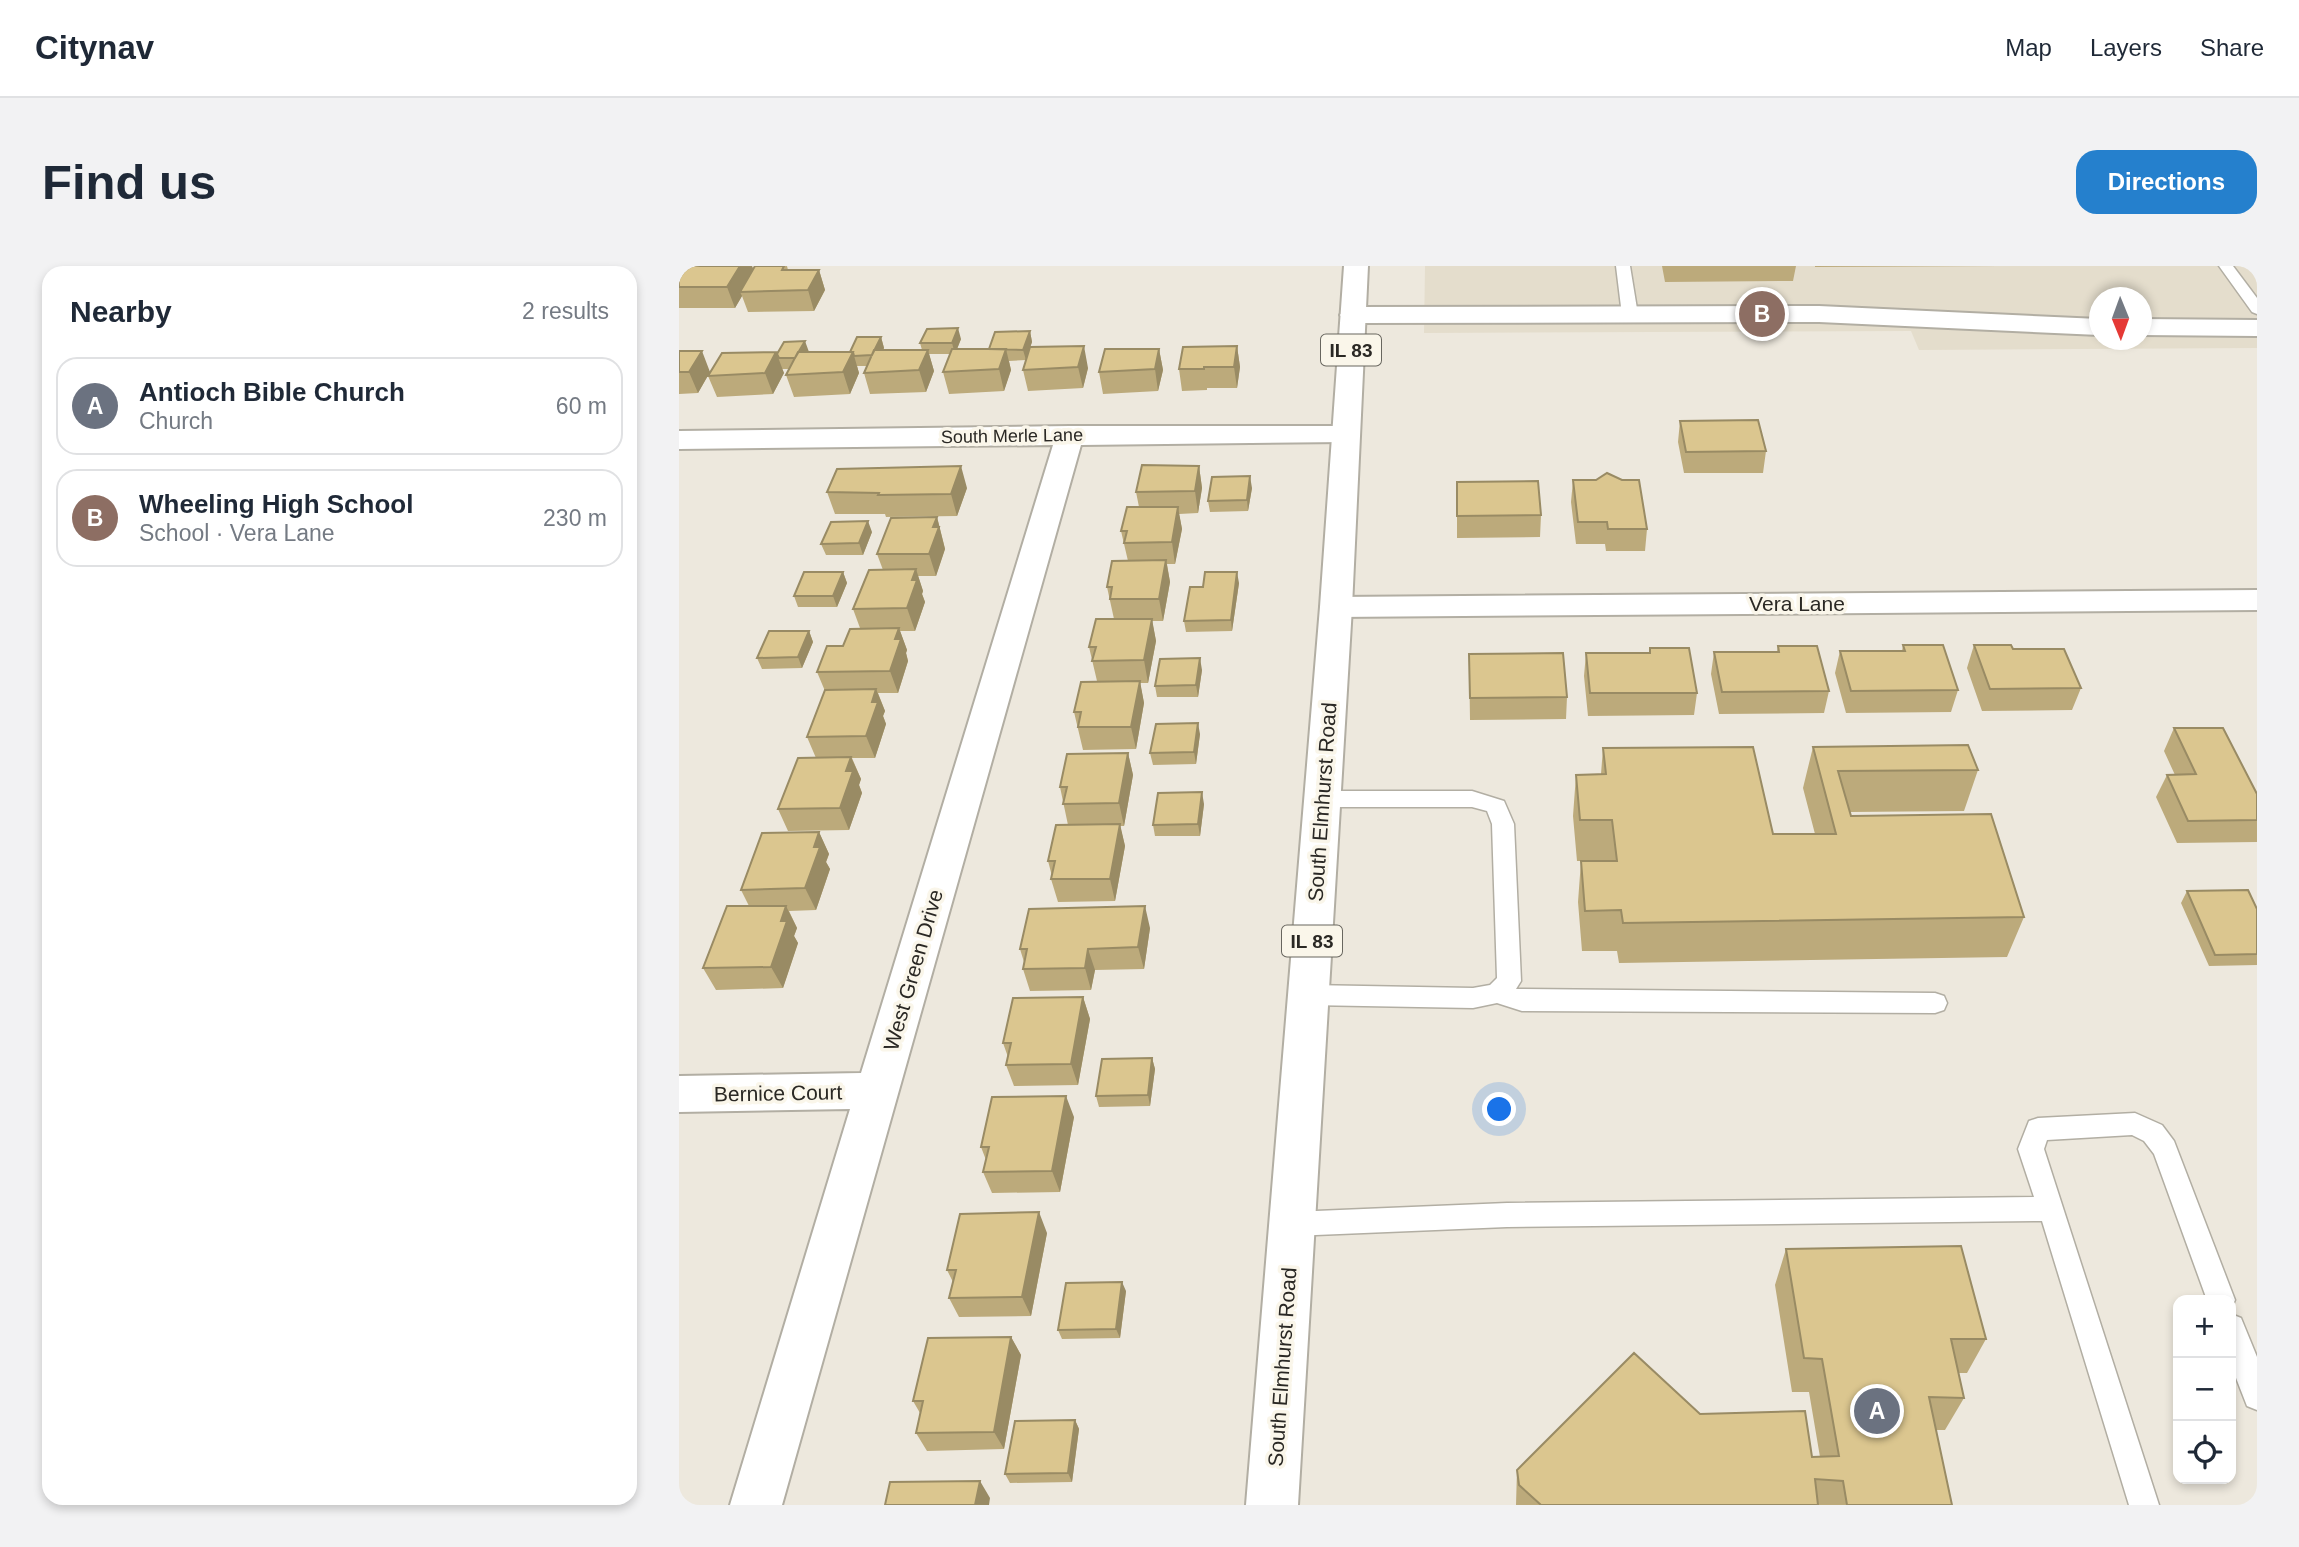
<!DOCTYPE html>
<meta charset="utf-8">
<style>
:root{--surface:#fff;--page:#f2f2f3;--text:#1f2937;--muted:#747a83;--line:#e0e1e3;--accent:#2580cd}
body{margin:0;font-family:Arial,sans-serif;background:var(--page);color:var(--text)}
.controls{position:absolute;right:21px;bottom:21px;display:grid;overflow:hidden;border-radius:14px;box-shadow:0 4px 10px #0003}
.controls button{width:63px;height:63px;display:grid;place-items:center;padding:0;border:0;border-bottom:2px solid var(--line);background:var(--surface);color:var(--text);font:35px sans-serif}
.compass{position:absolute;left:1410px;top:21px;width:63px;height:63px;border-radius:50%;background:var(--surface);box-shadow:0 4px 10px #0003;rotate:179deg}
.you{position:absolute;left:821px;top:844px;width:24px;height:24px;margin:-18px;border:5px solid #fff;border-radius:50%;background:#1a73e8;box-shadow:0 0 0 10px #1a73e833}
.badge{display:grid;place-items:center;width:46px;height:46px;border-radius:50%;background:var(--accent);color:#fff;font-size:23px;font-weight:700}
.pin{position:absolute;translate:-50% -50%;border:4px solid #fff;box-shadow:0 2px 7px #0006}
.list{margin:0;padding:0;list-style:none}
h2{display:flex;justify-content:space-between;align-items:center;height:91px;margin:0;padding:0 28px;font-size:30px}
h2 small{font-size:23px;font-weight:400;color:var(--muted)}
.list li{display:grid;grid-template-columns:46px 1fr auto;gap:21px;align-items:center;box-sizing:border-box;height:98px;margin:0 14px 14px;padding:0 14px;border:2px solid var(--line);border-radius:21px}
.list b{display:block;font-size:26px;white-space:nowrap}
.list p{margin:0;font-size:23px;white-space:nowrap;color:var(--muted)}
.list em{font-size:23px;font-style:normal;color:var(--muted)}
.icon{flex:none;width:38px;height:38px;fill:none;stroke:currentColor;stroke-width:2;stroke-linecap:round;stroke-linejoin:round}
.map{position:relative;flex:none;width:1578px;height:1239px;overflow:hidden;border-radius:21px}
header{display:flex;align-items:center;gap:42px;box-sizing:border-box;height:98px;padding:0 35px;background:var(--surface);border-bottom:2px solid var(--line)}
header strong{font-size:33px}
nav{display:flex;gap:38px;margin-inline-start:auto;font-size:24px}
.intro{display:flex;align-items:center;justify-content:space-between;box-sizing:border-box;height:168px;padding:0 42px}
h1{margin:0;font-size:49px}
.button{padding:18px 32px;border-radius:21px;background:var(--accent);color:#fff;font-size:24px;font-weight:700}
main{display:flex;gap:42px;padding:0 42px}
aside{flex:1;background:var(--surface);border-radius:21px;box-shadow:0 4px 10px #0003}
.map>svg:first-child{display:block}
</style>
<header>
<strong>Citynav</strong>
<nav><a>Map</a><a>Layers</a><a>Share</a></nav>
</header>
<div class="intro"><h1>Find us</h1><a class="button">Directions</a></div>
<main>
<aside>
<h2>Nearby<small>2 results</small></h2>
<ul class="list">
<li><span class="badge" style="background:#6b7280">A</span><div><b>Antioch Bible Church</b><p>Church</p></div><em>60 m</em></li>
<li><span class="badge" style="background:#8d6e63">B</span><div><b>Wheeling High School</b><p>School · Vera Lane</p></div><em>230 m</em></li>
</ul>
</aside>
<div class="map">
<svg width="1578" height="1239" viewBox="0 0 1578 1239">
<rect width="100%" height="100%" fill="#ede8dd"/>
<path fill="#e4ddcc" fill-rule="evenodd" d="M746 0H1578V82L1240 84 1232 65 745 67ZM1420 32H1462V74H1420Z"/>
<g fill="none" stroke-linecap="round" stroke-linejoin="round">
<g stroke="#b2aea3" stroke-width="3">
<path id="service" d="M937 0H951L959 49 956 52 951 54 943 49Z
M1540 0H1554L1578 32V48L1573 46Z
M643 525H793L825 535 835 558 842 715 837 723 1256 727 1265 730 1268 737 1265 744 1256 747 843 745 818 737 794 742 630 739 621 736 618 729 621 722 630 719 794 722 811 719 818 712 813 558 808 545 793 541H643L635 538 632 533 635 528Z
M1456 847 1483 859 1495 875 1556 1034 1552 1043V1034H1528L1475 888 1465 875 1453 869 1368 874 1365 883 1480 1239H1450L1363 955 828 961 613 970 603 967 599 958 603 949 613 946 828 937 1355 931 1339 883 1350 855 1359 852Z
M1552 1048 1562 1052 1578 1091V1144L1568 1140 1552 1099Z"/>
</g>
<g stroke="#b2aea3" stroke-width="4">
<path id="minor" d="M1140 40 1420 53V69L1140 56 674 57 665 54 661 49 665 44 674 41Z
M1462 53 1578 54V70L1462 69Z
M391 160H666L676 162 680 168 676 174 666 176 402 179 103 1239H51L171 843 0 846V810L182 807 374 179 0 183V165Z
M1578 324V344L657 351 646 348 641 341 646 334 657 331Z"/>
</g>
<g stroke="#b2aea3" stroke-width="4">
<path id="primary" d="M665 0H689L673 341 619 1239H567L641 341Z"/>
</g>
<use href="#service" fill="#fff" fill-rule="evenodd"/>
<use href="#minor" fill="#fff" fill-rule="evenodd"/>
<use href="#primary" fill="#fff" fill-rule="evenodd"/>
</g>
<path fill="#bcaa7b" d="M0 0H73L74 3 76 0H108L109 4H140L146 24 135 45 69 46 63 30 56 42H0Z
M983 0H1117L1114 15 986 16Z
M1136 0H1321L1136 1Z
M351 65 353 76 351 81 409 102 404 122 349 125 344 104 347 94 330 95 332 104 325 125 270 128 264 106 271 88H250L255 105 247 126 191 128 185 107 188 100H178L180 107 171 128 115 131 107 109 110 103H103L105 107 94 128 38 131 29 110 98 88 129 86H171L202 71 205 82 204 84H243L241 77 282 73 278 83H310Z
M558 80 561 101 558 122H528V124L503 125 500 103Z
M480 83 484 104 479 125 424 128 420 106Z
M0 85 31 106 19 127 0 128Z
M1001 155 1087 185 1084 207H1005L999 176Z
M520 200 523 222 519 247 500 248 503 263 496 298H488L491 316 484 355H473L477 375 469 417H461L465 437 457 483 404 484 395 446 418 415 410 381 435 353 428 321 449 295 442 265 460 241 457 226Z
M894 214 968 263 966 285H927L926 278H897L892 236Z
M778 216 862 249 861 271 778 272Z
M288 222 278 250 207 251 206 248H156L148 226Z
M573 222 569 245 531 246 529 235Z
M258 251 266 283 257 310H239L244 325 243 328 246 336 236 365H221L228 384 227 387 229 395 219 427H199L206 445 204 450 207 458 196 492H173L182 513 180 519 183 527 170 564 109 565 99 543 137 492 128 471 146 425 138 406 181 362 174 343 204 304 198 288Z
M193 266 184 289H147L142 278Z
M164 306 168 317 158 341H119L115 330Z
M560 317 553 365 507 366 505 355 524 321Z
M130 365 134 376 123 402 83 403 78 392Z
M1224 379 1279 424 1272 446 1167 447 1156 407 1161 385H1223Z
M1295 379 1334 383 1402 422 1393 444 1303 445 1288 402Z
M1099 380 1150 425 1145 447 1040 448 1032 408 1035 386H1098Z
M971 382 1018 427 1015 449 909 450 905 410 907 387H970Z
M790 388 888 431 887 453 791 454Z
M523 404 519 431H478L476 420Z
M1495 462 1578 528V576L1498 577 1477 531 1488 509H1496L1485 485Z
M521 468 517 498 474 499 471 487Z
M1134 481 1299 504 1285 545 1171 546 1172 550 1345 651 1328 691 940 697 938 685H903L899 636 902 595H929H898L894 550 897 509 922 508 924 482 1094 568H1136L1124 522Z
M449 487 454 509 445 560H441L446 580 436 635 379 636 372 613 373 610 369 595 389 559 381 521Z
M525 538 521 570H476L474 559Z
M140 566 150 588 147 596 151 603 137 644 110 645 118 662 115 670 119 677 104 722 37 724 24 702 70 640 62 624Z
M1508 625 1578 643V699L1530 700 1502 637Z
M471 662 465 703 416 704 412 724 351 725 344 703 345 696 341 683Z
M404 731 411 753 399 819 335 820 327 799 329 791 324 777Z
M473 792 476 803 471 840 420 841 417 830Z
M395 851 381 926 313 927 304 906 307 894 302 881Z
M368 967 352 1050 280 1051 270 1032 274 1016 268 1004Z
M1107 983 1307 1073 1288 1107H1279L1285 1132 1266 1164H1257L1273 1239H837L838 1204 1021 1148 1133 1191H1141L1130 1126H1113L1096 1019Z
M447 1025 441 1072 383 1073 379 1064Z
M332 1071 342 1089 325 1183 248 1185 237 1167 241 1147 234 1135Z
M396 1154 400 1163 393 1216 331 1217 326 1208Z"/>
<path fill="#998b64" d="M61 0H73L76 8 61 26 63 30 56 42 48 21Z
M140 4 146 24 135 45 129 24Z
M279 62 282 73 276 88 273 77Z
M351 65 353 76 347 94 344 84Z
M202 71 205 82 196 100 193 89Z
M126 75 130 86 117 92Z
M405 80 409 102 404 122 399 101Z
M558 80 561 101 558 122 555 101Z
M327 83 332 104 325 125 320 103Z
M480 83 484 104 479 125 476 103Z
M249 84 255 105 247 126 240 104Z
M23 85 31 106 19 127 10 106Z
M97 86 105 107 94 128 86 107Z
M174 86 180 107 171 128 164 106Z
M282 200 288 222 278 250 272 228Z
M520 200 523 222 519 247 516 225Z
M571 210 573 222 569 245 568 234Z
M499 241 503 263 496 298 493 276Z
M258 251 266 283 257 310 250 288 254 261Z
M189 255 193 266 184 289 180 277Z
M487 294 491 316 484 355 480 333Z
M237 303 244 325 243 328 246 336 236 365 228 342 233 314Z
M164 306 168 317 158 341 154 330Z
M558 306 560 317 553 365 552 354Z
M473 353 477 375 469 417 465 394Z
M220 362 228 384 227 387 229 395 219 427 211 405 216 373Z
M130 365 134 376 123 402 119 391Z
M521 392 523 404 519 431 517 419Z
M461 415 465 437 457 483 452 461Z
M197 423 206 445 204 450 207 458 196 492 187 470 193 436Z
M519 457 521 468 517 498 515 486Z
M449 487 454 509 445 560 440 537Z
M172 491 182 513 180 519 183 527 170 564 161 542 167 505Z
M523 526 525 538 521 570 519 558Z
M441 558 446 580 436 635 431 613Z
M140 566 150 588 147 596 151 603 137 644 126 622 135 581Z
M107 640 118 662 115 670 119 677 104 722 92 701 102 655Z
M466 640 471 662 465 703 459 681Z
M409 683 416 704 412 724 406 702Z
M404 731 411 753 399 819 392 798Z
M473 792 476 803 471 840 469 829Z
M387 830 395 851 381 926 373 905Z
M360 946 368 967 352 1050 343 1031Z
M443 1016 447 1025 441 1072 437 1063Z
M332 1071 342 1089 325 1183 315 1166Z
M396 1154 400 1163 393 1216 389 1207Z
M301 1215 311 1232 310 1239H296Z"/>
<path fill="#dbc68f" stroke="#998b64" stroke-width="2" d="M0 0H61L48 21H0Z
M76 0H105L103 4H140L129 24 61 26Z
M279 62 273 77H241L248 63Z
M351 65 344 84 310 83 316 66Z
M178 71H202L193 89 175 90 174 86H171Z
M126 75 116 92H100L98 88 105 76Z
M405 80 399 101 344 104 351 81Z
M558 80 555 101H525V103H500L504 81Z
M273 83H327L320 103 264 106Z
M426 83H480L476 103 420 106Z
M195 84H249L240 104 185 107Z
M0 85H23L10 106H0Z
M97 86 86 107 29 110 43 87Z
M119 86H174L164 106 107 109Z
M1079 154 1087 185 1007 186 1001 155Z
M463 199 520 200 516 225 457 226Z
M282 200 272 228 199 229 200 227 148 226 158 203Z
M928 207 943 214H960L968 263H929L928 256H899L894 214H917Z
M571 210 568 234 529 235 533 211Z
M859 215 862 249 778 250V216Z
M448 241H499L493 276 445 277 448 265H442Z
M258 251 254 261H260L250 288H198L212 252Z
M189 255 180 277 142 278 152 256Z
M487 294 480 333H431L433 321H428L433 295Z
M237 303 233 314H238L228 342 174 343 190 304Z
M125 306H164L154 330H115Z
M526 306H558L552 354 505 355 511 321H524Z
M417 353H473L465 394 413 395 417 381H410Z
M220 362 216 373H222L211 405 138 406 148 380H164L171 363Z
M90 365H130L119 391 78 392Z
M1224 379H1264L1279 424 1172 425 1161 385H1226Z
M1295 379H1332L1334 383H1385L1402 422 1311 423Z
M1099 380H1138L1150 425 1043 426 1035 386H1100Z
M971 382H1010L1018 427H911L907 387H971Z
M884 387 888 431 791 432 790 388Z
M521 392 517 419 476 420 481 393Z
M461 415 452 461H399L402 446H395L402 416Z
M197 423 193 436H199L187 470 128 471 146 424Z
M519 457 515 486 471 487 477 458Z
M1495 462H1544L1578 528V554L1509 555 1488 509 1517 508Z
M1289 479 1299 504 1159 505 1172 550 1312 548 1345 651 944 657 942 644 906 645 902 595H938L933 554H901L897 509 927 508 924 482 1074 481 1094 568H1157L1134 481Z
M449 487 440 537 384 538 388 521H381L388 488Z
M172 491 167 505H174L161 542 99 543 119 492Z
M523 526 519 558 474 559 479 527Z
M441 558 431 613H372L376 595H369L377 559Z
M140 566 135 581H141L126 622 62 624 83 567Z
M1569 624 1578 643V688L1536 689 1508 625Z
M48 640H107L102 655H108L92 701 24 702Z
M466 640 459 681 409 683 406 702 344 703 348 683H341L350 643Z
M404 731 392 798 327 799 332 777H324L334 732Z
M473 792 469 829 417 830 423 793Z
M387 830 373 905 304 906 310 881H302L313 831Z
M360 946 343 1031 270 1032 277 1004H268L281 948Z
M1282 980 1307 1073H1272L1285 1132 1250 1131 1273 1239H1168L1164 1215 1136 1213 1139 1239H862L840 1219 838 1204 955 1087 1021 1148 1126 1145 1133 1191 1160 1190 1143 1093 1125 1092 1107 983Z
M443 1016 437 1063 379 1064 387 1017Z
M332 1071 315 1166 237 1167 244 1135H234L249 1072Z
M396 1154 389 1207 326 1208 336 1155Z
M301 1215 296 1239H206L211 1216Z"/>
<g text-anchor="middle" dominant-baseline="central" stroke-width="7" stroke-linejoin="round" paint-order="stroke">
<g font-size="18" fill="#2a2824" stroke="#faf6ea">
<text transform="translate(333 170) rotate(-1)">South Merle Lane</text>
</g>
<g fill="#faf6ea" stroke="#68665f" stroke-width="2">
<rect x="642" y="68.5" width="60" height="31" rx="5"/>
<rect x="603" y="659.5" width="60" height="31" rx="5"/>
</g>
<g font-size="19" font-weight="bold" fill="#2a2824">
<text x="672" y="84">IL 83</text>
<text x="633" y="675">IL 83</text>
</g>
<g font-size="21" fill="#2a2824" stroke="#faf6ea">
<text x="1118" y="337">Vera Lane</text>
<text transform="translate(643 536) rotate(-86)">South Elmhurst Road</text>
<text transform="translate(234 704) rotate(-74)">West Green Drive</text>
<text transform="translate(99 827) rotate(-1)">Bernice Court</text>
<text transform="translate(603 1101) rotate(-86)">South Elmhurst Road</text>
</g>
</g>
</svg>
<div class="controls">
<button>+</button>
<button>−</button>
<button><svg class="icon" aria-label="locate" viewBox="0 0 24 24"><circle cx="12" cy="12" r="6"/><path d="M12 2v4M12 18v4M2 12h4M18 12h4"/></svg></button>
</div>
<svg class="compass" viewBox="-18 -18 36 36"><path d="M0-13l5 13h-10z" fill="#e53935"/><path d="M0 13l5-13h-10z" fill="#747a83"/></svg>
<div class="you"></div>
<div class="pin badge" style="left:1198px;top:1145px;background:#6b7280">A</div>
<div class="pin badge" style="left:1083px;top:48px;background:#8d6e63">B</div>
</div>
</main>
